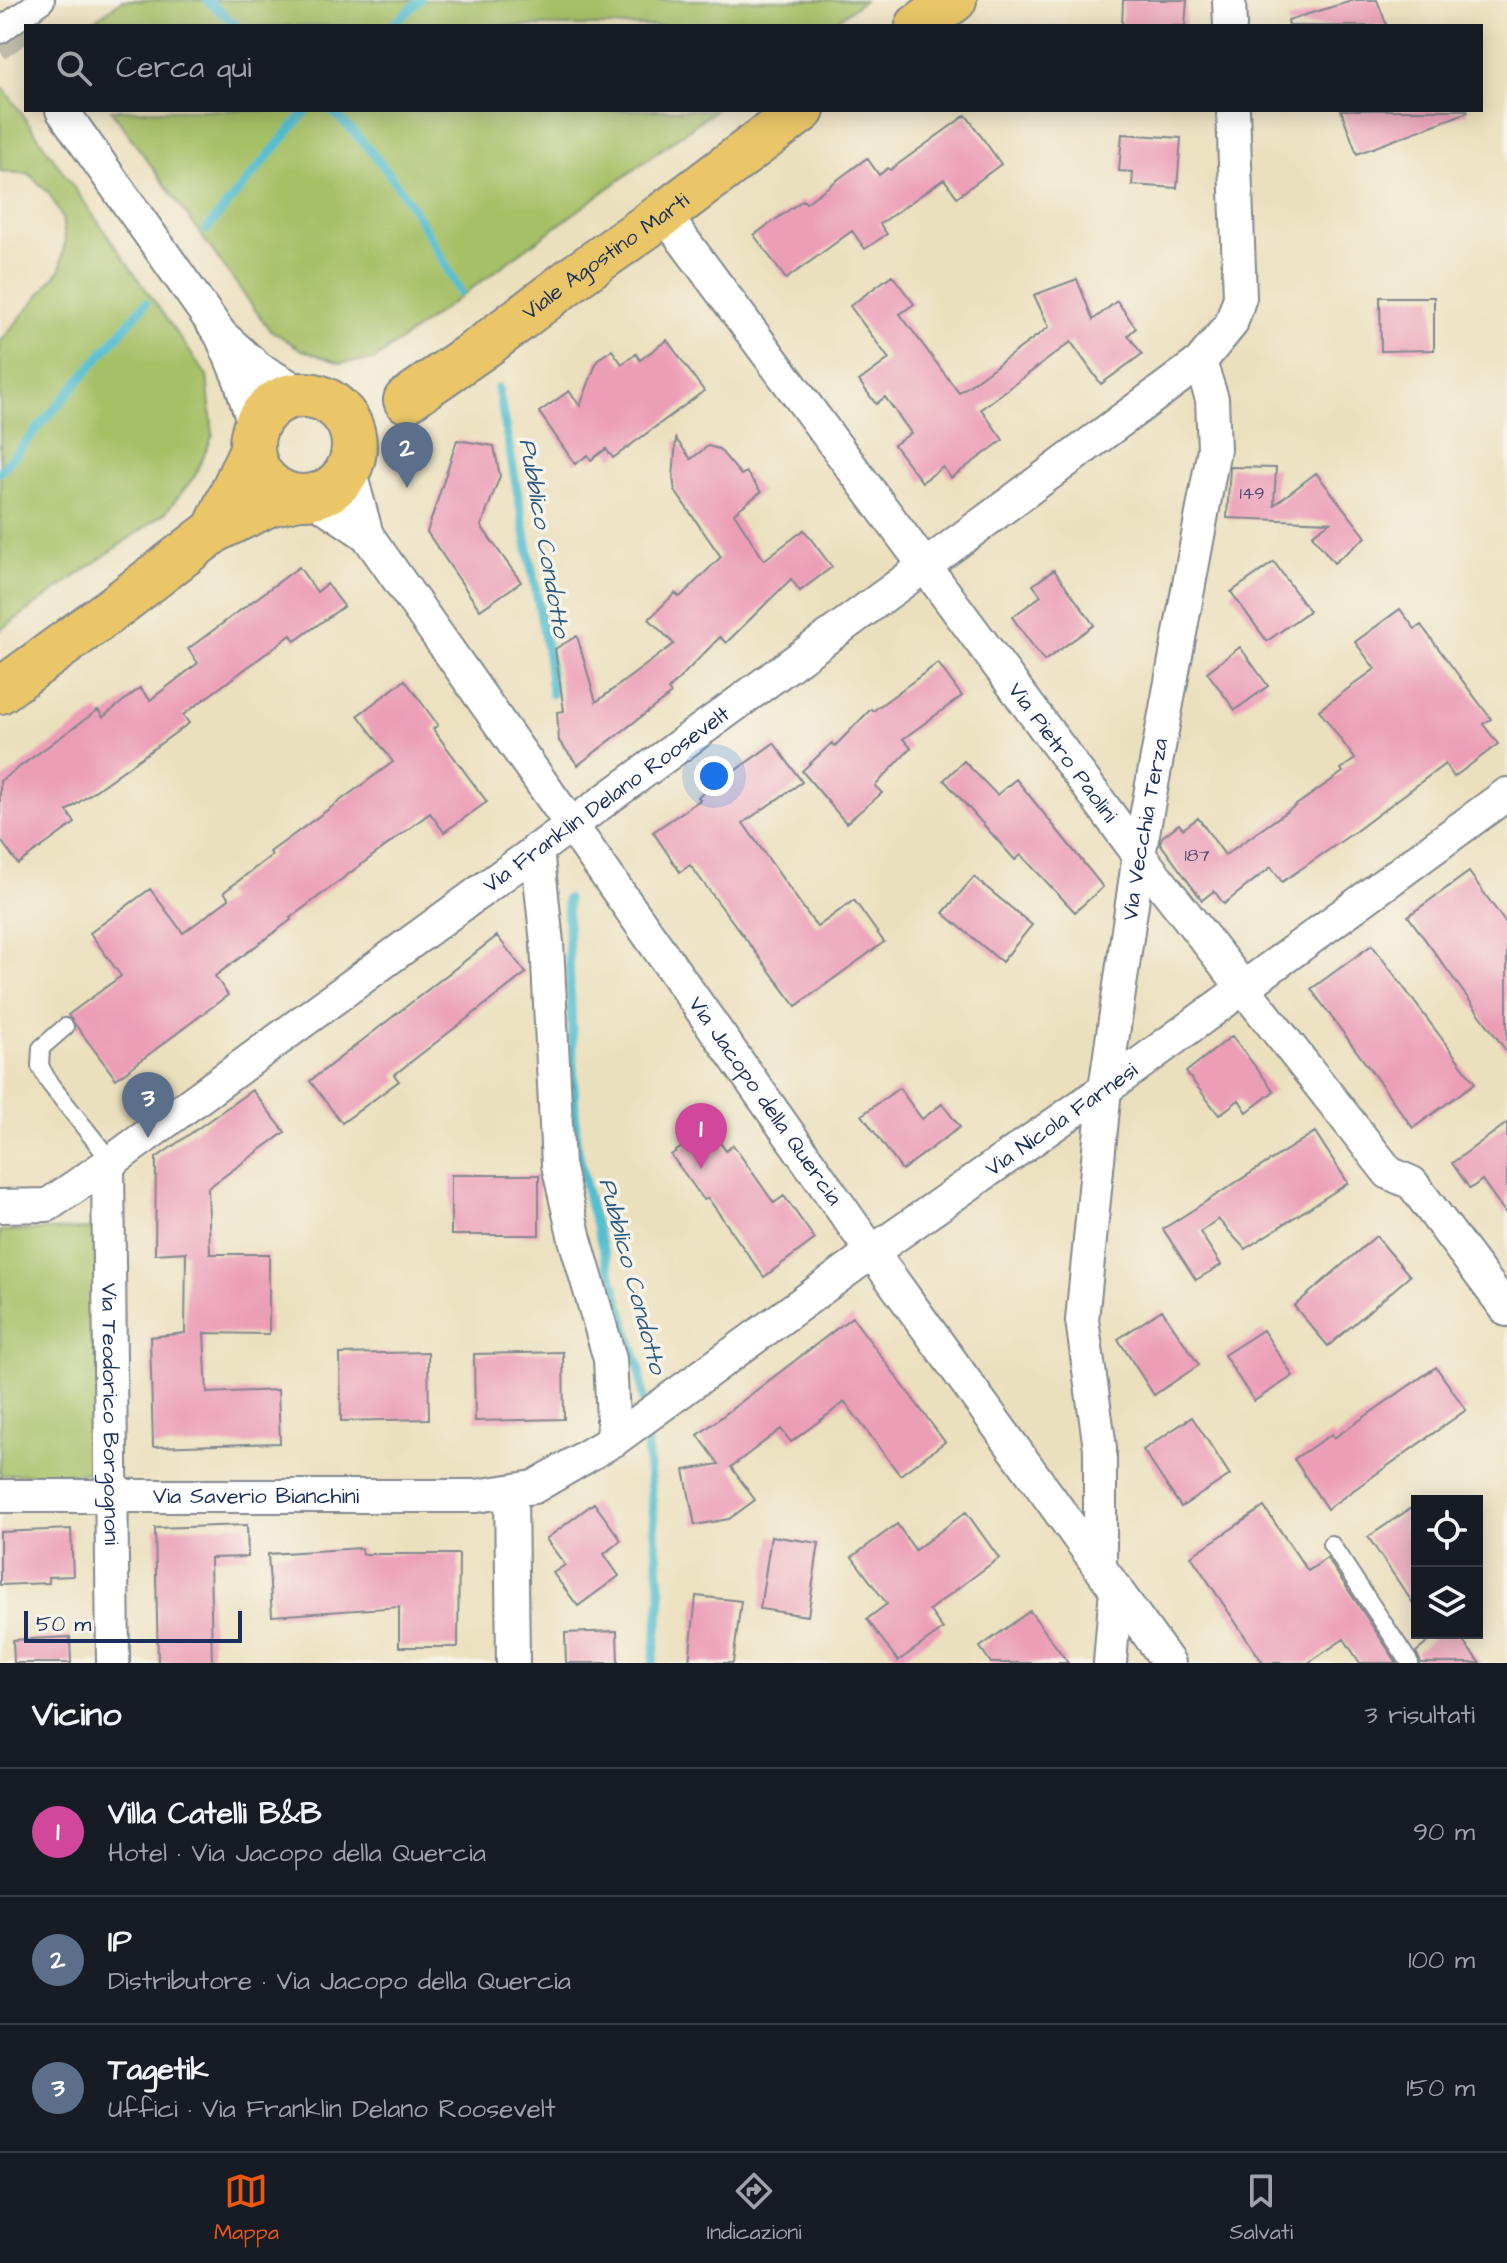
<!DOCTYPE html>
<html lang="it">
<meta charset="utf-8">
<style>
:root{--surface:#171b24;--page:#20242c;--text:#f1f3f6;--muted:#9ea1a6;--line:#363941;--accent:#ea580c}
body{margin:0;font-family:"Architects Daughter",sans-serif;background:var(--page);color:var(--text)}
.controls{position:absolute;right:24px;bottom:24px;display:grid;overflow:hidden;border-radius:0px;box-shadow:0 4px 20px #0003}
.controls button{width:72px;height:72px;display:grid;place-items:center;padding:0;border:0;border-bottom:2px solid var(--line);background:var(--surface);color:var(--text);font:40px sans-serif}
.scale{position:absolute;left:24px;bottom:20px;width:218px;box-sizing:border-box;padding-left:8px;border:4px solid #1b2f5e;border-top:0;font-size:22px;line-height:28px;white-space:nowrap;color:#1b2f5e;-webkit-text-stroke:6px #f7f3e8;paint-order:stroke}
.you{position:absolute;left:714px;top:776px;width:28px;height:28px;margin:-20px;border:6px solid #fff;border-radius:50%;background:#1a73e8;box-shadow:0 0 0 12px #1a73e833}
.badge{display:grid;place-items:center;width:52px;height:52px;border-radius:50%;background:var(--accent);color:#fff;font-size:26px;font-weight:700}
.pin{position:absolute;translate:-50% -66px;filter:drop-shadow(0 2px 4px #0008)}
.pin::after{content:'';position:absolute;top:42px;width:28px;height:24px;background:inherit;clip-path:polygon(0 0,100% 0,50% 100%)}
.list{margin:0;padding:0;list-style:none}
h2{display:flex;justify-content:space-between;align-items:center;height:104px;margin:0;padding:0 32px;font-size:34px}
h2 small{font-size:26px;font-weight:400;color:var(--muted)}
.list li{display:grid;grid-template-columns:52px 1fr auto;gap:24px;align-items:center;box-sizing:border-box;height:128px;padding:0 32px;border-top:2px solid var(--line)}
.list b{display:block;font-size:30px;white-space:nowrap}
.list p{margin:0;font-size:26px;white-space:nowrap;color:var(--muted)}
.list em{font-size:26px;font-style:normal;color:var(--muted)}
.icon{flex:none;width:44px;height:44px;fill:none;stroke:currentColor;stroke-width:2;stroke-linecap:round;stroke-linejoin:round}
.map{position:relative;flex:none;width:1507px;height:1663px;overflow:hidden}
.search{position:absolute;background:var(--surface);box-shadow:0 4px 20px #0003;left:24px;right:24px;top:24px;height:88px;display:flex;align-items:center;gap:20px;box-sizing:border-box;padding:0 28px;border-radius:0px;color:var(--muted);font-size:30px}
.sheet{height:488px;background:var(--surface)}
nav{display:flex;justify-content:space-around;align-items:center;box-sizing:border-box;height:112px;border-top:2px solid var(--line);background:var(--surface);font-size:22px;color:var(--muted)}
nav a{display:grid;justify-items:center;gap:4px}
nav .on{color:var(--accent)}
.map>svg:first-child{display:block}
</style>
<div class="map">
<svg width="1507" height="1663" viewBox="0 0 1507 1663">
<rect width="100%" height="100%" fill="#f7f3e8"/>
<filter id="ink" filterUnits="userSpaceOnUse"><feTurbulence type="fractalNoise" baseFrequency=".0125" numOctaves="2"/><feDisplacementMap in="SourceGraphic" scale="16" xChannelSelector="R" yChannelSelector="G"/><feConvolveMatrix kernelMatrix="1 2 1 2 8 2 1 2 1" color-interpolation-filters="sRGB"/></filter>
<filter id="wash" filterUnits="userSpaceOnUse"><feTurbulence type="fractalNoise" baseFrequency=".006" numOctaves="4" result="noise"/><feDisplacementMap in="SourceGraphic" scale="32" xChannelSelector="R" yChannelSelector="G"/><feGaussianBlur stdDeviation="1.8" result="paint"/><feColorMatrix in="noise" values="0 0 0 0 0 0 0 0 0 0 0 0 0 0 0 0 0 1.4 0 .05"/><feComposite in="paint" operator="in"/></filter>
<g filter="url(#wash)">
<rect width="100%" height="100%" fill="#ebe0be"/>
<path fill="#a6c066" stroke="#607862" stroke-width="2" d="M122 0H864L829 26H86Z
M3 87 207 376 213 435 195 476 166 512 0 630V342L60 270 65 240 62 217 49 193 29 174 0 171V90Z
M111 110H715L374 360 340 363 302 350 269 329Z
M96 1229 100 1473 0 1475V1231Z"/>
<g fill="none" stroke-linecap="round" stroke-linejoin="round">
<path stroke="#53becf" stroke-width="9" d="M207 0 237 26
M392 26 420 0
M331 110C392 166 422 220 460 292
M206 230 306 111
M498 388 549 661 552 694
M0 472 146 303
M567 899 576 1140 590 1206 640 1371 644 1409
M645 1424 661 1598 653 1663"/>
</g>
<g id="blocks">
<path fill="#ec9eb7" d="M1123 0H1187L1185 26H1122Z
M1355 0H1377L1387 26H1289L1288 20Z
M1341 110H1467L1468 112 1357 154Z
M966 115 1001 164 957 197 944 179 880 224 887 234 865 249 852 231 786 279 754 235 803 200 806 203 867 158 879 175 888 168 890 170Z
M1122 134 1181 138 1177 188 1132 185 1133 172 1119 171Z
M892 275 914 304 900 314 959 393 1049 327 1034 295 1077 279 1093 320 1117 301 1136 328 1128 335 1142 354 1101 384 1071 342 981 409 1003 440 951 478 943 467 922 482 894 445 911 433 885 397 876 404 859 381 889 359 850 306Z
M1380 297H1434V350L1381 351Z
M667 340 704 391 613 458 606 449 591 460 588 455 575 464 539 412 569 391 580 406 598 359 612 350 622 364 636 354 640 360Z
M676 439 691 459 708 446 719 449 741 475 746 472 761 492 734 513 764 560 804 530 832 567 800 591 791 579 726 643 720 637 668 690 671 694 578 765 559 741 557 712 564 711 555 649 577 636 596 702 674 644 649 619 675 593 680 597 721 557 675 491 673 478Z
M457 440 494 446 500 476 481 526 521 582 480 610 427 532Z
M1230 467 1276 468 1274 505 1316 473 1366 537 1334 563 1312 535 1330 522 1227 518Z
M1274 562 1309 611 1267 641 1231 592Z
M299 567 317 592 327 584 344 606 295 641 291 635 183 715 189 723 67 811 75 823 18 864 0 839V781L98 710 103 717 140 688 150 700 198 663 188 649Z
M1054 570 1094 625 1044 661 1012 617 1041 596 1033 585Z
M1400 609 1415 629 1421 625 1491 719 1483 724 1498 744 1454 777 1445 764 1356 831 1282 882 1271 867 1224 904 1214 891 1202 900 1160 843 1162 837 1179 824 1183 829 1198 818 1225 855 1343 772 1341 769 1355 759 1319 710 1375 669 1355 642Z
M1240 647 1268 686 1235 710 1207 672Z
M938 663 962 696 903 739 911 748 875 786 882 793 846 823 802 771 832 743 835 746 871 709 873 711Z
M405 680 438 725 433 729 487 802 444 832 430 813 290 918 291 920 215 976 228 995 116 1079 68 1015 121 976 90 933 150 889 183 933 229 899 224 892 272 855 270 852 393 762 358 715Z
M774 743 802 782 743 823 817 927 854 900 884 942 796 1006 690 865 680 872 653 832 700 800 698 797Z
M964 761 997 795 1016 779 1103 887 1075 912 1021 855 1015 860 944 780Z
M1469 872 1507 925V1052L1408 916Z
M974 877 1032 925 1002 962 943 913Z
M497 936 526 973 394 1075 399 1081 342 1123 310 1081Z
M1372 945 1475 1083 1413 1128 1311 989Z
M1232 1036 1274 1091 1247 1112 1239 1100 1219 1115 1186 1072Z
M899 1088 922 1119 942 1104 960 1127 902 1170 862 1115Z
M252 1090 285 1132 208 1188 210 1254H269V1334L204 1333 207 1393 278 1390 280 1443 153 1447 150 1337 185 1333 186 1252 155 1254 156 1158Z
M1507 1123V1215L1482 1180 1470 1189 1452 1163Z
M709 1127 726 1151 733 1145 774 1203 784 1196 815 1239 764 1277 708 1198 704 1200 671 1155Z
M1315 1132 1348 1183 1245 1249 1218 1219 1200 1232 1221 1265 1196 1280 1163 1229Z
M451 1175H539V1235H451Z
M1376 1236 1410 1276 1328 1346 1294 1306Z
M1162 1310 1199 1365 1154 1395 1118 1339Z
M852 1317 945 1442 900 1475 845 1402 791 1442 781 1429 731 1467 755 1500 729 1519 695 1525 684 1470 719 1464 698 1435Z
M1263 1330 1293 1376 1254 1401 1224 1355Z
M428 1352 429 1419 341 1421 340 1354Z
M563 1352 564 1419 475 1421 474 1354Z
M1436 1367 1466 1410 1327 1509 1294 1459 1332 1434 1334 1438Z
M1192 1417 1230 1475 1181 1507 1143 1450Z
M594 1503 621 1540 604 1554 619 1576 578 1606 553 1573 565 1565 546 1539Z
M1417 1504V1609L1368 1537Z
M1264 1507 1308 1571 1327 1558 1397 1663H1360L1344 1639 1308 1663H1263L1191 1556Z
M966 1512 999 1558 929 1610 943 1629 898 1661 867 1619 887 1604 852 1557 897 1524 915 1550Z
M247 1525 248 1557 210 1558 212 1663H158L155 1528Z
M71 1529 73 1576 48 1577 49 1583 0 1585V1532Z
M771 1536 819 1543 808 1616 760 1609Z
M361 1548 362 1554H459L458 1647H399V1607L272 1616 268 1554Z
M696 1596 741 1601 733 1663H689Z
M1030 1611 1068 1663H991L980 1647Z
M617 1631 618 1663H566L565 1633Z
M1440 1633H1456L1480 1663H1421L1416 1652Z
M70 1637 71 1663H14L13 1640Z"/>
</g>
</g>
<g filter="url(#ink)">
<use href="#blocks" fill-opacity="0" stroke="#83888e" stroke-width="2"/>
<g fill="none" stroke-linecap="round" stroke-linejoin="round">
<path stroke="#c1bdab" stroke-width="32" stroke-dasharray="32 16" stroke-linecap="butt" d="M0 23 26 60"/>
<g stroke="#83888e" stroke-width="20">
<path id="service" d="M65 1027 41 1048 40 1066 50 1084 111 1161
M1331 1544 1410 1663"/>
</g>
<g stroke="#83888e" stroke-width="28">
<path id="pedestrian" d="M0 31 42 0"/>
</g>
<g stroke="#83888e" stroke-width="36">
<g id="minor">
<path d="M1229 0 1230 26"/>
<path d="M62 110 221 335"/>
<path id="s1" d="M664 214 1139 855 1389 1173 1412 1183 1507 1310"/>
<path d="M255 428 240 380 221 335 258 368 304 395"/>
<path d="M311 497 367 535 349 469"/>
<path id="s2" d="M367 535 872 1252 1169 1663"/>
<path d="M537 849 547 943 558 1165 575 1239 610 1359 614 1440"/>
<path id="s3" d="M108 1164 113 1663"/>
<path id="s4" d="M0 1206 48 1205 108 1164 925 566 1200 362 1231 324 1240 297 1233 110"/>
<path d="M511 1491 513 1663"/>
<path id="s5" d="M0 1496H476L534 1487 614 1440 872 1252 1115 1082 1507 794"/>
<path id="s6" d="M1100 1566V1448L1082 1320 1105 1089 1139 855 1214 449 1212 399 1200 362"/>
<path d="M1110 1663 1116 1589"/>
</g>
</g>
<g stroke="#83888e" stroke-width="48">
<g id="primary">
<path d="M918 26 954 0"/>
<circle cx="303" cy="446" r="51"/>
<path id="s7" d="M406 400 487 344 572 279 664 214 802 110"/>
<path d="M252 449 215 530 269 504 299 497"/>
<path d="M0 691 119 604 215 530"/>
</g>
</g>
<use href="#service" stroke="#fff" stroke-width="16"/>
<use href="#pedestrian" stroke="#fff" stroke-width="24"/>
<use href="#minor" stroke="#fff" stroke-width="32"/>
<use href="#primary" stroke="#eac669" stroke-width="44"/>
</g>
</g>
<g text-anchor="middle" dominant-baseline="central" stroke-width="7" stroke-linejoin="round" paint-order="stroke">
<g font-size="18" fill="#4f4b74">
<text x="1252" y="493">149</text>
<text x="1197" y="855">187</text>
</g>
<g font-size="22" fill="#1b2f5e" stroke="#f7f3e8">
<text stroke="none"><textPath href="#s7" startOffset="246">Viale Agostino Marti</textPath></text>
<text stroke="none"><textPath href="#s1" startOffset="670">Via Pietro Paolini</textPath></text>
<text stroke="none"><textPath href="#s4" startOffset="738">Via Franklin Delano Roosevelt</textPath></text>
<text stroke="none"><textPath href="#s6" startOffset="742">Via Vecchia Terza</textPath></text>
<text stroke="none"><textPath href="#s2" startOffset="692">Via Jacopo della Quercia</textPath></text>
<text stroke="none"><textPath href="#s5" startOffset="1178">Via Nicola Farnesi</textPath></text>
<text stroke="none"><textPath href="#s3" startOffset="250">Via Teodorico Borgognoni</textPath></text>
<text stroke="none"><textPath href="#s5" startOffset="256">Via Saverio Bianchini</textPath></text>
</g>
<g font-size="24" font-style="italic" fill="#2c5a80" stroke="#f7f3e8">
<text transform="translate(544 538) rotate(80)">Pubblico Condotto</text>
<text transform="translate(632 1276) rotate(75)">Pubblico Condotto</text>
</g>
</g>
</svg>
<div class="controls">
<button><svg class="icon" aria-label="locate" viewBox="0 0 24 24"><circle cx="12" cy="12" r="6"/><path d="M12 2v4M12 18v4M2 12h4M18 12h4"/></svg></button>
<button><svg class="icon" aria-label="layers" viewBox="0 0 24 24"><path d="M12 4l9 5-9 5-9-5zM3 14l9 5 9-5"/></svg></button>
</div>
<div class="scale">50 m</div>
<div class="you"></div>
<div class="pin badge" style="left:701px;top:1169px;background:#d1479c">1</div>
<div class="pin badge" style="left:407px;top:488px;background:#5c6f8a">2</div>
<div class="pin badge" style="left:148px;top:1138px;background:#5c6f8a">3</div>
<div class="search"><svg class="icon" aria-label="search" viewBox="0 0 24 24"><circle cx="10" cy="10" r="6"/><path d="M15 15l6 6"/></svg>Cerca qui</div>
</div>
<section class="sheet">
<h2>Vicino<small>3 risultati</small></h2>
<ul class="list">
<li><span class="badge" style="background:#d1479c">1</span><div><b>Villa Catelli B&amp;B</b><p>Hotel · Via Jacopo della Quercia</p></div><em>90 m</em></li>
<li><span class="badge" style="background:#5c6f8a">2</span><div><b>IP</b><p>Distributore · Via Jacopo della Quercia</p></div><em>100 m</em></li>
<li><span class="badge" style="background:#5c6f8a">3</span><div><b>Tagetik</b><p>Uffici · Via Franklin Delano Roosevelt</p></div><em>150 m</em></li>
</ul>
</section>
<nav>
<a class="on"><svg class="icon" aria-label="map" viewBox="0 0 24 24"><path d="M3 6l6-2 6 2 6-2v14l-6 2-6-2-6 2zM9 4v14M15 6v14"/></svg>Mappa</a>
<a><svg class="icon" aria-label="directions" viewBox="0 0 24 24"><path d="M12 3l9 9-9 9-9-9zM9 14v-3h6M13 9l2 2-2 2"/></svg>Indicazioni</a>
<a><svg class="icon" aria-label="saved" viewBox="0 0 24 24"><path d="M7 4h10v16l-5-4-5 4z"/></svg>Salvati</a>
</nav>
